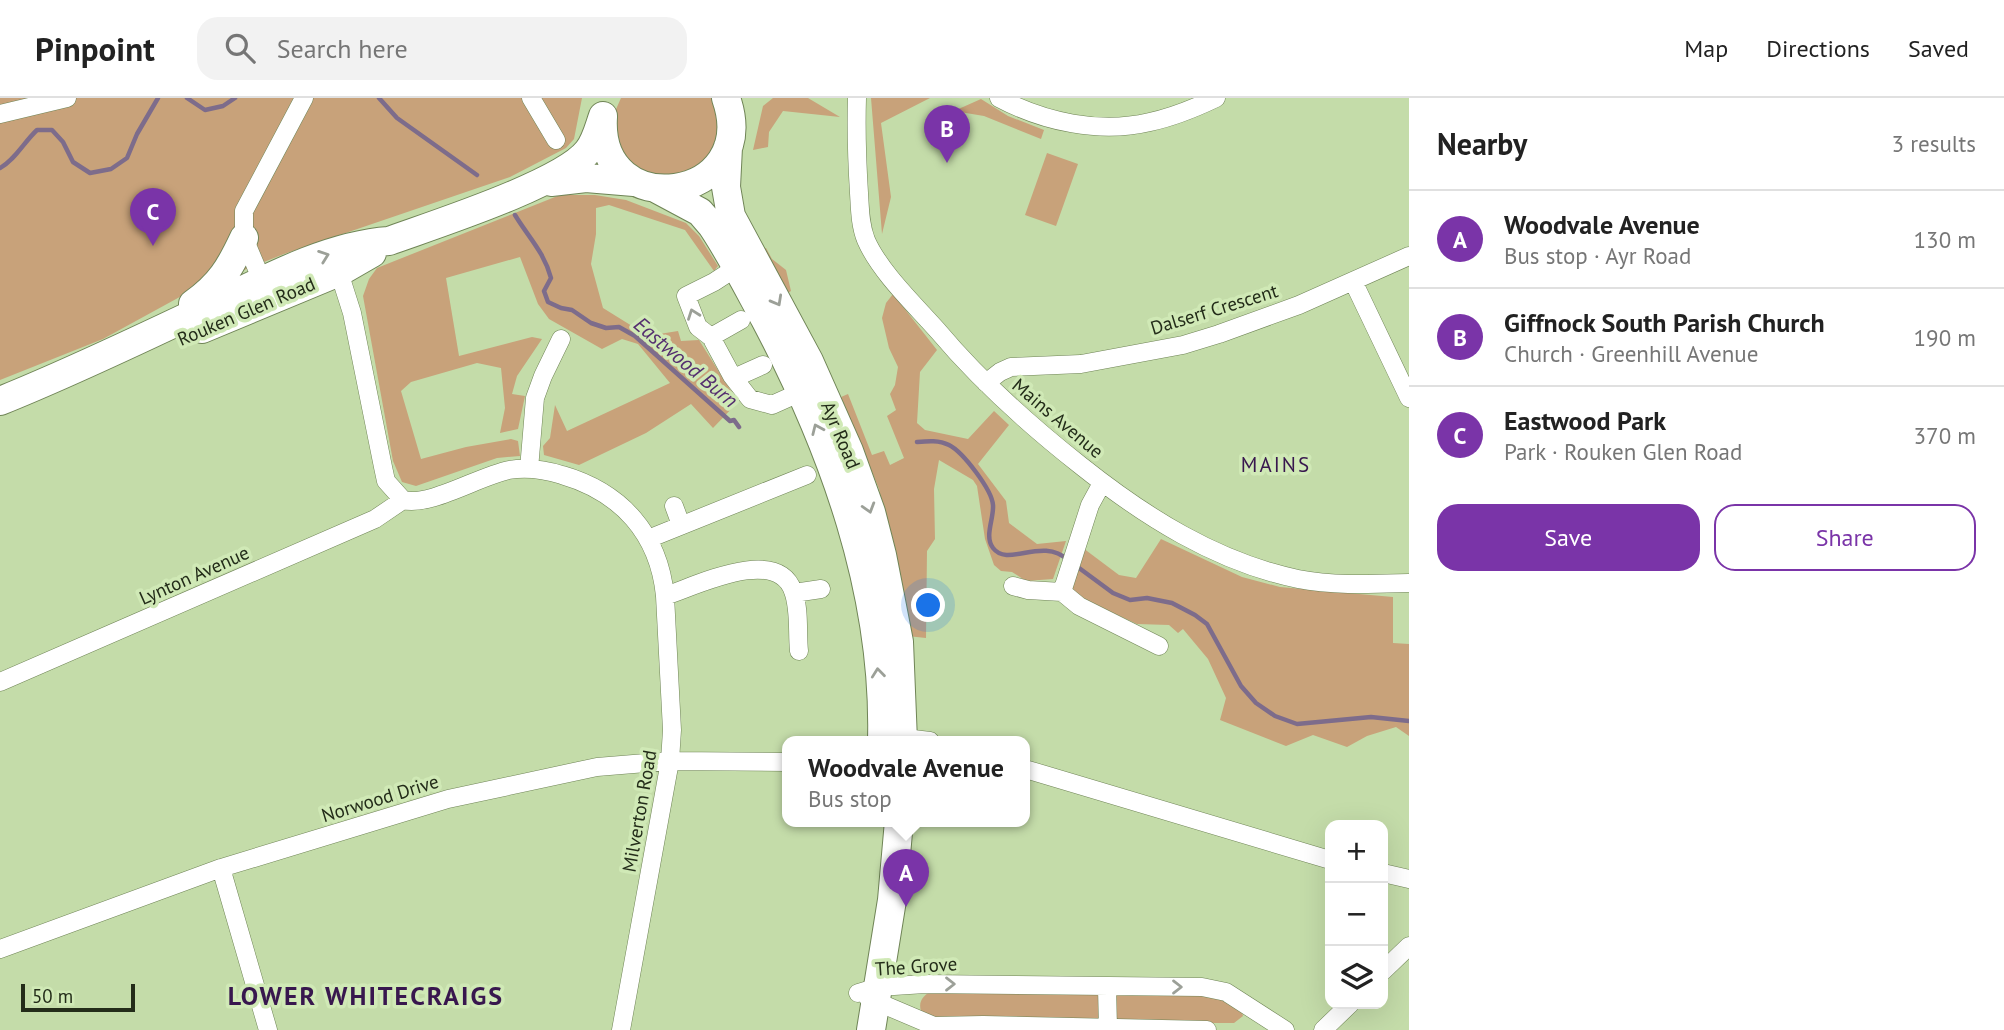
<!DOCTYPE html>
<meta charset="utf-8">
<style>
:root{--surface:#fff;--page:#f2f2f2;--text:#222;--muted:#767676;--line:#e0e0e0;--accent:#7a34a8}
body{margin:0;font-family:"PT Sans",sans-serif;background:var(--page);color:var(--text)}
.controls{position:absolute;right:21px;bottom:21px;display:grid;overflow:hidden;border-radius:14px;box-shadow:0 7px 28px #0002}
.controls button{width:63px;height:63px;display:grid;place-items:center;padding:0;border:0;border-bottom:2px solid var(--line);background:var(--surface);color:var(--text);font:35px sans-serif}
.scale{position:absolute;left:21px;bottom:18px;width:114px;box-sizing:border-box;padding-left:7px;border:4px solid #232c19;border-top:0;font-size:19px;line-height:24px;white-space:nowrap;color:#232c19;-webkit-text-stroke:5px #d0e9b6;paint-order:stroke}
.you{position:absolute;left:929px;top:508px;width:24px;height:24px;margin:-18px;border:5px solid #fff;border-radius:50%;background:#1a73e8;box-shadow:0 0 0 10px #1a73e833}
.badge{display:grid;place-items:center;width:46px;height:46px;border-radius:50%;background:var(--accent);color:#fff;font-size:23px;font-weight:700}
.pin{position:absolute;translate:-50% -58px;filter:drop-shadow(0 2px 4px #0008)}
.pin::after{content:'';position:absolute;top:37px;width:24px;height:21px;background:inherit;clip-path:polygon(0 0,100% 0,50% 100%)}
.popup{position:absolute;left:782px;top:638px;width:248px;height:91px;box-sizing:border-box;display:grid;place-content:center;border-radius:14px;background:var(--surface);filter:drop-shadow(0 2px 5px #0005);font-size:23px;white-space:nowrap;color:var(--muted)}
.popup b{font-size:26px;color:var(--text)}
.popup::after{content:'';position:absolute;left:50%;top:100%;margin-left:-14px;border:14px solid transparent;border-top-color:var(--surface)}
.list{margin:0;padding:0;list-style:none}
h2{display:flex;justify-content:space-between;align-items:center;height:91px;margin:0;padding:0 28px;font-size:30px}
h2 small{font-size:23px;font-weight:400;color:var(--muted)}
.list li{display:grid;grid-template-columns:46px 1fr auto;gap:21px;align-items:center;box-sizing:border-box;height:98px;padding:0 28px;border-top:2px solid var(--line)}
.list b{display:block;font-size:26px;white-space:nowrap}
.list p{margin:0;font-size:23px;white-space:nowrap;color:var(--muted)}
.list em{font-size:23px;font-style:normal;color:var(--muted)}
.actions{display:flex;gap:14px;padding:21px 28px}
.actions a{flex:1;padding:16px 0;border:2px solid var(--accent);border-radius:21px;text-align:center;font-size:24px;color:var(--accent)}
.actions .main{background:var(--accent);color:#fff}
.icon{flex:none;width:38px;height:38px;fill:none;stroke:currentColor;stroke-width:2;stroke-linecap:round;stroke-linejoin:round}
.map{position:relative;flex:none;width:1409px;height:932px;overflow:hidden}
header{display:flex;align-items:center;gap:42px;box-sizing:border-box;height:98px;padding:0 35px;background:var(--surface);border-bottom:2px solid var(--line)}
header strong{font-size:33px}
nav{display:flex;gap:38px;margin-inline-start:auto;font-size:24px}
.search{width:490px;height:63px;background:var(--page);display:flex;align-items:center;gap:18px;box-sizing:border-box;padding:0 24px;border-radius:21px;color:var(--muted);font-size:26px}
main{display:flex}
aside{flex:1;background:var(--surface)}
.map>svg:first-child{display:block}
</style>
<header>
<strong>Pinpoint</strong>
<div class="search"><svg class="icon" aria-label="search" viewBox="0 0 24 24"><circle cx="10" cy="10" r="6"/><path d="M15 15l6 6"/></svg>Search here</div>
<nav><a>Map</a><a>Directions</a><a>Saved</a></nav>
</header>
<main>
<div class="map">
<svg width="1409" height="932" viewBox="0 0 1409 932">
<rect width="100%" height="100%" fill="#c4dca9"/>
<path fill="#c8a27a" d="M0 0H582L574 41 566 50 510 79 284 156 187 195 103 241 0 282Z
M621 0H717L723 16 712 61 666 85 622 61 613 18Z
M773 0H808L840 19 783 13 769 34 768 49 753 52 763 8Z
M871 0H930L881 25 891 99 882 136Z
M981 1 1008 18 1044 32 1041 41 984 18 954 13Z
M1047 55 1078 66 1056 128 1025 117Z
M560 97H595L626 102 686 125 699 138 718 168 714 173 685 132 609 107 596 110V136L591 166 603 210 632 228 653 237 678 233 681 243 699 242 738 304 713 330 691 306 646 335 579 367 544 357 543 348 550 340 555 307 567 333 670 285 638 246 622 241 602 251 549 221 538 206 520 159 446 180 459 258 532 239 542 241 517 278 512 296 525 298 518 331 500 335 505 310 501 270 477 265 411 284 401 293 421 361 466 349 511 341 518 343 520 358 497 360 416 388 402 384 393 363 363 198 369 181 377 170Z
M760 150H766L772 161 786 172 791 193 788 195Z
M893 196 937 252 920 274 917 325 925 332 968 341 994 313 1009 327 978 366 1006 403 1009 425 1037 446 1066 443 1053 481 1026 483 1012 474 1001 473 994 467 985 441 977 388 973 382 939 362 934 391 935 441 927 453 926 540 907 538 879 391 841 299 848 296 872 357 884 353 890 367 904 360 887 318 896 312 890 296 895 287 898 269 889 250 882 220 886 205Z
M1161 441 1242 479 1280 489 1393 499V545L1409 546V638L1396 629 1367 638 1347 649 1313 637 1286 648 1220 622 1226 600 1208 561 1183 531 1178 535 1169 527 1137 526 1067 494 1083 450 1119 477 1136 480Z
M934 891 1099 894V924L924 920C916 905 921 899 934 891Z
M1116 897 1213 898 1241 910 1243 918 1234 925H1117Z"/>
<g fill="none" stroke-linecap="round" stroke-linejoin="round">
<path stroke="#7d6c8b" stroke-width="4.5" d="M187 0 205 12 223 8 235 0
M379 0 397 20 477 77
M0 70C15 62 24 44 37 32H52L63 44 73 64 90 75 111 71 127 60 137 36 158 0
M515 117C529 140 544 154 551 180L544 193 548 204 561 210 572 212 591 225 606 230 619 229 635 238 730 323 734 322 739 329
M917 344C928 343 939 342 949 347 963 354 992 392 993 407 994 421 984 438 993 450 1008 470 1042 438 1068 462
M1075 467 1113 495 1130 502 1147 500 1172 505 1195 517 1207 526 1241 588 1256 605 1275 618 1297 626 1371 619 1409 623"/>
<g stroke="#6f8456" stroke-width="19">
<path id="street" d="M531 0 556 42
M857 0C856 32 857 63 859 95 860 111 860 127 866 142 880 174 915 207 938 233 981 284 1028 326 1080 367 1144 418 1216 464 1298 481 1334 488 1373 486 1409 485
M999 0C1044 24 1100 36 1150 24 1173 19 1195 10 1216 0
M0 16 67 0
M737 169 714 184 686 198 698 229 711 239 732 278 750 301 772 307 801 294 803 287
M339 174 352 215 383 369 386 383 403 402C430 409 479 378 509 372 526 369 546 372 562 377 621 394 659 436 665 498L672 632 670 663 621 932
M1353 183 1409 300
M265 190 244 140V113L304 0
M711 239 741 222
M734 280 763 267
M986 285 1000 274 1011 269 1081 266 1183 247 1219 236 1299 207 1409 158
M529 371 535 300 543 278 561 241
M674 408 681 427
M648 441 807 377
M1013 488 1028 492 1062 494 1079 508 1159 548
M1062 494 1090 407 1102 385
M794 495 821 491
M665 498C696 488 777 447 793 493 800 511 797 534 799 553
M0 584 375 421 403 402
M896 639 930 643
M1025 671 1330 762
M221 770 268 932
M1383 775 1409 781
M0 851 221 770 448 701 597 669 670 663 787 664
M1383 873 1409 848
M1107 889 1108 930
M858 895 878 889 925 886 1202 889 1226 894 1285 932
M868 900 934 928 983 927 1207 932
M1323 932 1350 906"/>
</g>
<g stroke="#6f8456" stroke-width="30">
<path id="primary" d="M603 19C596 128 763 105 726 0
M728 49 726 89 731 118 809 263 849 353 871 414 882 457 899 544 903 643
M551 84 586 80 634 84
M657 91 700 114 712 128C732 158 748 190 765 221 833 350 886 494 882 643
M193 206C220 187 230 170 244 140
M202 231 339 174 372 155
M0 303C70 275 136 243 204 211 260 184 327 147 389 143 433 127 562 86 588 53 596 43 599 29 603 18
M871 932 892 802 899 723"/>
</g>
<use href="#street" stroke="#fff" stroke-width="18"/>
<use href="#primary" stroke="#fff" stroke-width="28"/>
</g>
<defs><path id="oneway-chevron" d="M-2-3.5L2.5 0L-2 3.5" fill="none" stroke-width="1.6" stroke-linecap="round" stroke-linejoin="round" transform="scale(1.75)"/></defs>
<g stroke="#9ca098">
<use href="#oneway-chevron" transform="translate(324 158) rotate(-20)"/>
<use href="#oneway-chevron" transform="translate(777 203) rotate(61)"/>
<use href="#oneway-chevron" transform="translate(693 216) rotate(-110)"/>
<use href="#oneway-chevron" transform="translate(817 331) rotate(-114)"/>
<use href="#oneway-chevron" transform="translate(869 410) rotate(73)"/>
<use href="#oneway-chevron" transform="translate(878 575) rotate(-96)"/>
<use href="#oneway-chevron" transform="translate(950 886)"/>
<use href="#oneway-chevron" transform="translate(1177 889)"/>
</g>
<g text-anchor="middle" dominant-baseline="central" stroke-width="7" stroke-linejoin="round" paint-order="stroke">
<g font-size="19" fill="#232c19" stroke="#d0e9b6">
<text transform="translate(1214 211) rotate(-17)">Dalserf Crescent</text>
<text transform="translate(246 213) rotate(-23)">Rouken Glen Road</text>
<text transform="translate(1058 320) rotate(40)">Mains Avenue</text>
<text transform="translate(841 337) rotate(67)">Ayr Road</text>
<text transform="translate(194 477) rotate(-24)">Lynton Avenue</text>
<text transform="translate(380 700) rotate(-17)">Norwood Drive</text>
<text transform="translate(639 713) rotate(-80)">Milverton Road</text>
<text transform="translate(916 868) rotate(-4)">The Grove</text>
</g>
<g font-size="21" font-style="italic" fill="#542e6f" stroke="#d0e9b6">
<text transform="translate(686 264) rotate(40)">Eastwood Burn</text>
</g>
<g font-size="21" letter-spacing="2" fill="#38174e" stroke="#d0e9b6">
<text x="1276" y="366">MAINS</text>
</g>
<g font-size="26" font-weight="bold" letter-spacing="2" fill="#38174e" stroke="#d0e9b6">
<text x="366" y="897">LOWER WHITECRAIGS</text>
</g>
</g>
</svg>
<div class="controls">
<button>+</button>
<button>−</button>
<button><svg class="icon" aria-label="layers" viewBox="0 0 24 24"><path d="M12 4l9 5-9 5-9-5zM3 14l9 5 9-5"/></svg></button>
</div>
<div class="scale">50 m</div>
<div class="you"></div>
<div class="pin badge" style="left:906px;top:809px">A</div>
<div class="popup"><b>Woodvale Avenue</b>Bus stop</div>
<div class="pin badge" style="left:947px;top:65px">B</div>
<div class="pin badge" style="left:153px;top:148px">C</div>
</div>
<aside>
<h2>Nearby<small>3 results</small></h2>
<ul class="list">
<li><span class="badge">A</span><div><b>Woodvale Avenue</b><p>Bus stop · Ayr Road</p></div><em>130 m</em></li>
<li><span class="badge">B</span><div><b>Giffnock South Parish Church</b><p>Church · Greenhill Avenue</p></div><em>190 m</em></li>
<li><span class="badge">C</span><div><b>Eastwood Park</b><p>Park · Rouken Glen Road</p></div><em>370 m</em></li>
</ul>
<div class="actions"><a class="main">Save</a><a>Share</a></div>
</aside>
</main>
